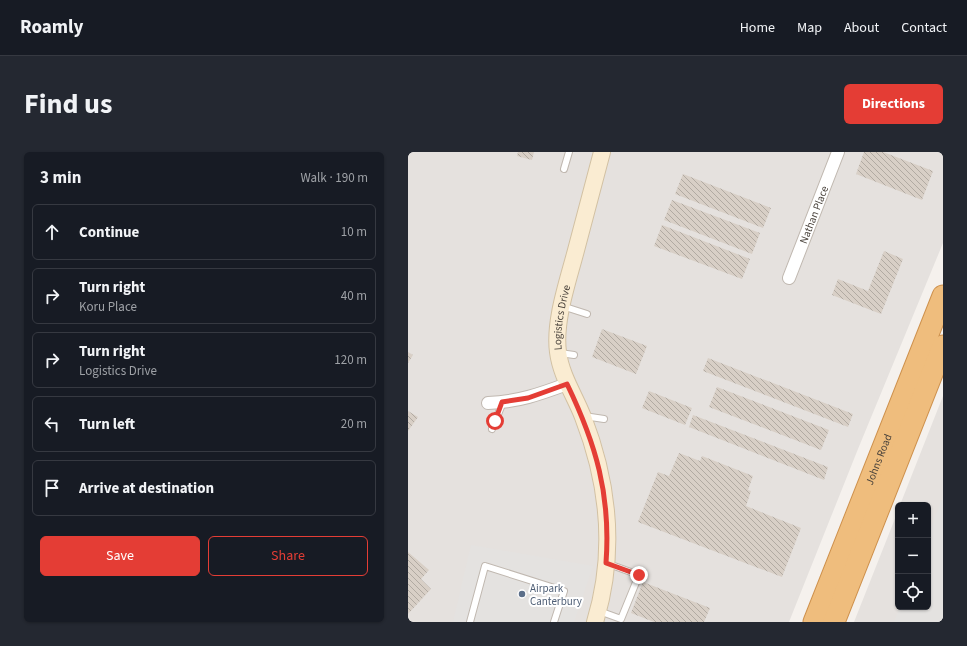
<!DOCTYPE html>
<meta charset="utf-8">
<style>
:root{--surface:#171b24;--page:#242831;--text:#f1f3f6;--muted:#9ea1a6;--line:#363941;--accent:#e43d35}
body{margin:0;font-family:"Source Sans 3",sans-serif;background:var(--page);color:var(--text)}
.controls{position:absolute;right:12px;bottom:12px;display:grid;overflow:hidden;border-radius:6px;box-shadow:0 1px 3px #0004}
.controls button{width:36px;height:36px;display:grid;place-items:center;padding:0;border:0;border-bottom:1px solid var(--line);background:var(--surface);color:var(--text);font:20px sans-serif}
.stop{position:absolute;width:12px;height:12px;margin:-9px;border:3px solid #e43d35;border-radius:50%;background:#fff}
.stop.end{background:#e43d35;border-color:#fff;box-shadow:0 1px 4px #0008}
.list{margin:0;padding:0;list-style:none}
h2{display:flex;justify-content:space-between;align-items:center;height:52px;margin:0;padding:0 16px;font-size:17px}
h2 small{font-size:13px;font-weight:400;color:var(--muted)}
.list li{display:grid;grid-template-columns:26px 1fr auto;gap:12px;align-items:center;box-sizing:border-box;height:56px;margin:0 8px 8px;padding:0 8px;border:1px solid var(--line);border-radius:6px}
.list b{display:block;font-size:15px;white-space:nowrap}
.list p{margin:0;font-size:13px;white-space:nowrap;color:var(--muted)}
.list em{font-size:13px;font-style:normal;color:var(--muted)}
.actions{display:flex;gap:8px;padding:12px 16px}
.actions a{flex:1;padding:9px 0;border:1px solid var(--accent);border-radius:6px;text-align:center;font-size:14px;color:var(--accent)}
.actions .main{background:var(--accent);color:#fff}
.icon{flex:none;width:22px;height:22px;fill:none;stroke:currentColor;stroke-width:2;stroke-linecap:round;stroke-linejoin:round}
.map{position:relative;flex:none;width:535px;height:470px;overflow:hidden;border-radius:6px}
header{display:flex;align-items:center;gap:24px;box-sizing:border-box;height:56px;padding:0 20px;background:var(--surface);border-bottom:1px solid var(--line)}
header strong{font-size:19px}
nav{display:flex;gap:22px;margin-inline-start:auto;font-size:14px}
.intro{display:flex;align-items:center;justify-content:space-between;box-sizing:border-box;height:96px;padding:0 24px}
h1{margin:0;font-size:28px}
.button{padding:10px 18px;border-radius:6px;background:var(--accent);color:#fff;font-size:14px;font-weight:700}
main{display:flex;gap:24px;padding:0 24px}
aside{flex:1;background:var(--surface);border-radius:6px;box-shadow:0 1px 3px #0004}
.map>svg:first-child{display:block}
</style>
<header>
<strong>Roamly</strong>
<nav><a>Home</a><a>Map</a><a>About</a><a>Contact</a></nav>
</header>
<div class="intro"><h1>Find us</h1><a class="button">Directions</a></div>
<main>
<aside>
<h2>3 min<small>Walk · 190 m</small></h2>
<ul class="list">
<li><svg class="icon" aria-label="ahead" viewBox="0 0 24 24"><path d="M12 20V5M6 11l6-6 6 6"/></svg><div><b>Continue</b></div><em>10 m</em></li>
<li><svg class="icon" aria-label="right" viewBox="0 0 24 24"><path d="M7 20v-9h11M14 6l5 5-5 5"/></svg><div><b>Turn right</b><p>Koru Place</p></div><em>40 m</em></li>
<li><svg class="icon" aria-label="right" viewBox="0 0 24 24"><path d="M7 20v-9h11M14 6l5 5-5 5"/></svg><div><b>Turn right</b><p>Logistics Drive</p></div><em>120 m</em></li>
<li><svg class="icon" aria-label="left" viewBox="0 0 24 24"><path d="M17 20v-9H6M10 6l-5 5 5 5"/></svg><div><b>Turn left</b></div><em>20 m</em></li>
<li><svg class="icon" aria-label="arrive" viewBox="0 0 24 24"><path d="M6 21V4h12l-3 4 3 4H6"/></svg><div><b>Arrive at destination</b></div></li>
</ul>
<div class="actions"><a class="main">Save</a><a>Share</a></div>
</aside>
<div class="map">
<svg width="535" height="470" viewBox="0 0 535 470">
<defs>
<pattern id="building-back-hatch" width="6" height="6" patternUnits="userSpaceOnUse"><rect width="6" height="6" fill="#d8cfc6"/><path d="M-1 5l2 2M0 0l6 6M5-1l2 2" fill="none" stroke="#b1aaa2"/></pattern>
</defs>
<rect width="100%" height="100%" fill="#f5f1ed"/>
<path fill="#e5e1de" d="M0 0H535V91L450 297 381 470H0Z
M535 244V470H446L490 359V455H520V353H492Z"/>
<path fill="#e4e2e0" d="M535 344V470H486L492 455H520V383Z
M63 393 185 414 166 470H45Z"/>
<path fill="url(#building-back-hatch)" d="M110 0H126L124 8 109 4Z
M456 0H475L525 19 514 48 448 22Z
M275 22 363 56 355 76 267 42Z
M264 48 352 81 344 102 256 68Z
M254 73 342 107 334 127 246 94Z
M476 99 495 107 473 162 424 143 430 127 460 139Z
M194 177 239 194 228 222 184 205Z
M0 200 5 203 0 211Z
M300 206 445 262 440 275 295 219Z
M309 235 421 278 413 298 301 255Z
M241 239 284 256 277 273 234 256Z
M0 259 10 265 0 279Z
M285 263 420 315 416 328 281 275Z
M271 301 292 309 294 304 345 324 340 338 343 339 338 354 393 376 374 425 230 370 250 320 261 324Z
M0 400 21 418 13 427 23 437 0 462Z
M235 430 302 456 296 470H246L223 461Z"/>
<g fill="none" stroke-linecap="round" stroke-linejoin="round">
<g stroke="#c0b8b0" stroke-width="8">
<path id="lane" d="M156 17 161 0
M154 154 179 162
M152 201 166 203
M176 264 196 267
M84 277 95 250
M191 459 213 467 231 423 198 411
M62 470 77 414 156 439 146 470"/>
</g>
<g stroke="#c0b8b0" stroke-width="14">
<g id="street">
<path id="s1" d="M381 126 430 0"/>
<path d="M80 251C110 250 132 242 159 232"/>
</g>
</g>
<g stroke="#d2c1a3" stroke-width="18">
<g id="secondary">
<path id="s2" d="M187 470C208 401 201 332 175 265 167 244 153 224 150 200 146 170 159 132 167 102 176 68 185 34 194 0"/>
</g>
</g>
<g stroke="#ce914d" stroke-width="23">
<g id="highway">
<path id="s3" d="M406 470 535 144"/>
<path d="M426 470 535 194"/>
</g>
</g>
<use href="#lane" stroke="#fff" stroke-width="6"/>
<use href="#street" stroke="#fff" stroke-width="12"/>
<use href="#secondary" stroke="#faecd2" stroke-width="16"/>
<use href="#highway" stroke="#efbd7d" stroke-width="21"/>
</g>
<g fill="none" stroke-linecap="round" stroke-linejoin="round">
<path stroke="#e43d35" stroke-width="5" d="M87 269 94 250 120 246 159 232C188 292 203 343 198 411L231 423"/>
</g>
<circle fill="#5c6f8a" stroke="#fff" stroke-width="1.5" cx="114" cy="442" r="4"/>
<g text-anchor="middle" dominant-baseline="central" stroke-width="4" stroke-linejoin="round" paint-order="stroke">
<g font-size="11" fill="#49423b" stroke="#fff">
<text stroke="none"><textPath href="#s1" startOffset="68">Nathan Place</textPath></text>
<text stroke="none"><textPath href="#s2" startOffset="314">Logistics Drive</textPath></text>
<text stroke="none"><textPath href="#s3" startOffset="175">Johns Road</textPath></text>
</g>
<g font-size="11" fill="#4e5e75" stroke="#fff" text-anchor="start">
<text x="122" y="436">Airpark<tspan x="122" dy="13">Canterbury</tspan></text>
</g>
</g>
</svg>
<div class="controls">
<button>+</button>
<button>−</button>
<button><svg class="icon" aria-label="locate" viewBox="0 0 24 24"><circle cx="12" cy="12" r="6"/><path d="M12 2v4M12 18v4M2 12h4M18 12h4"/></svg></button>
</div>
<div class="stop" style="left:87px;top:269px"></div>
<div class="stop end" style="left:231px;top:423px"></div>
</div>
</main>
